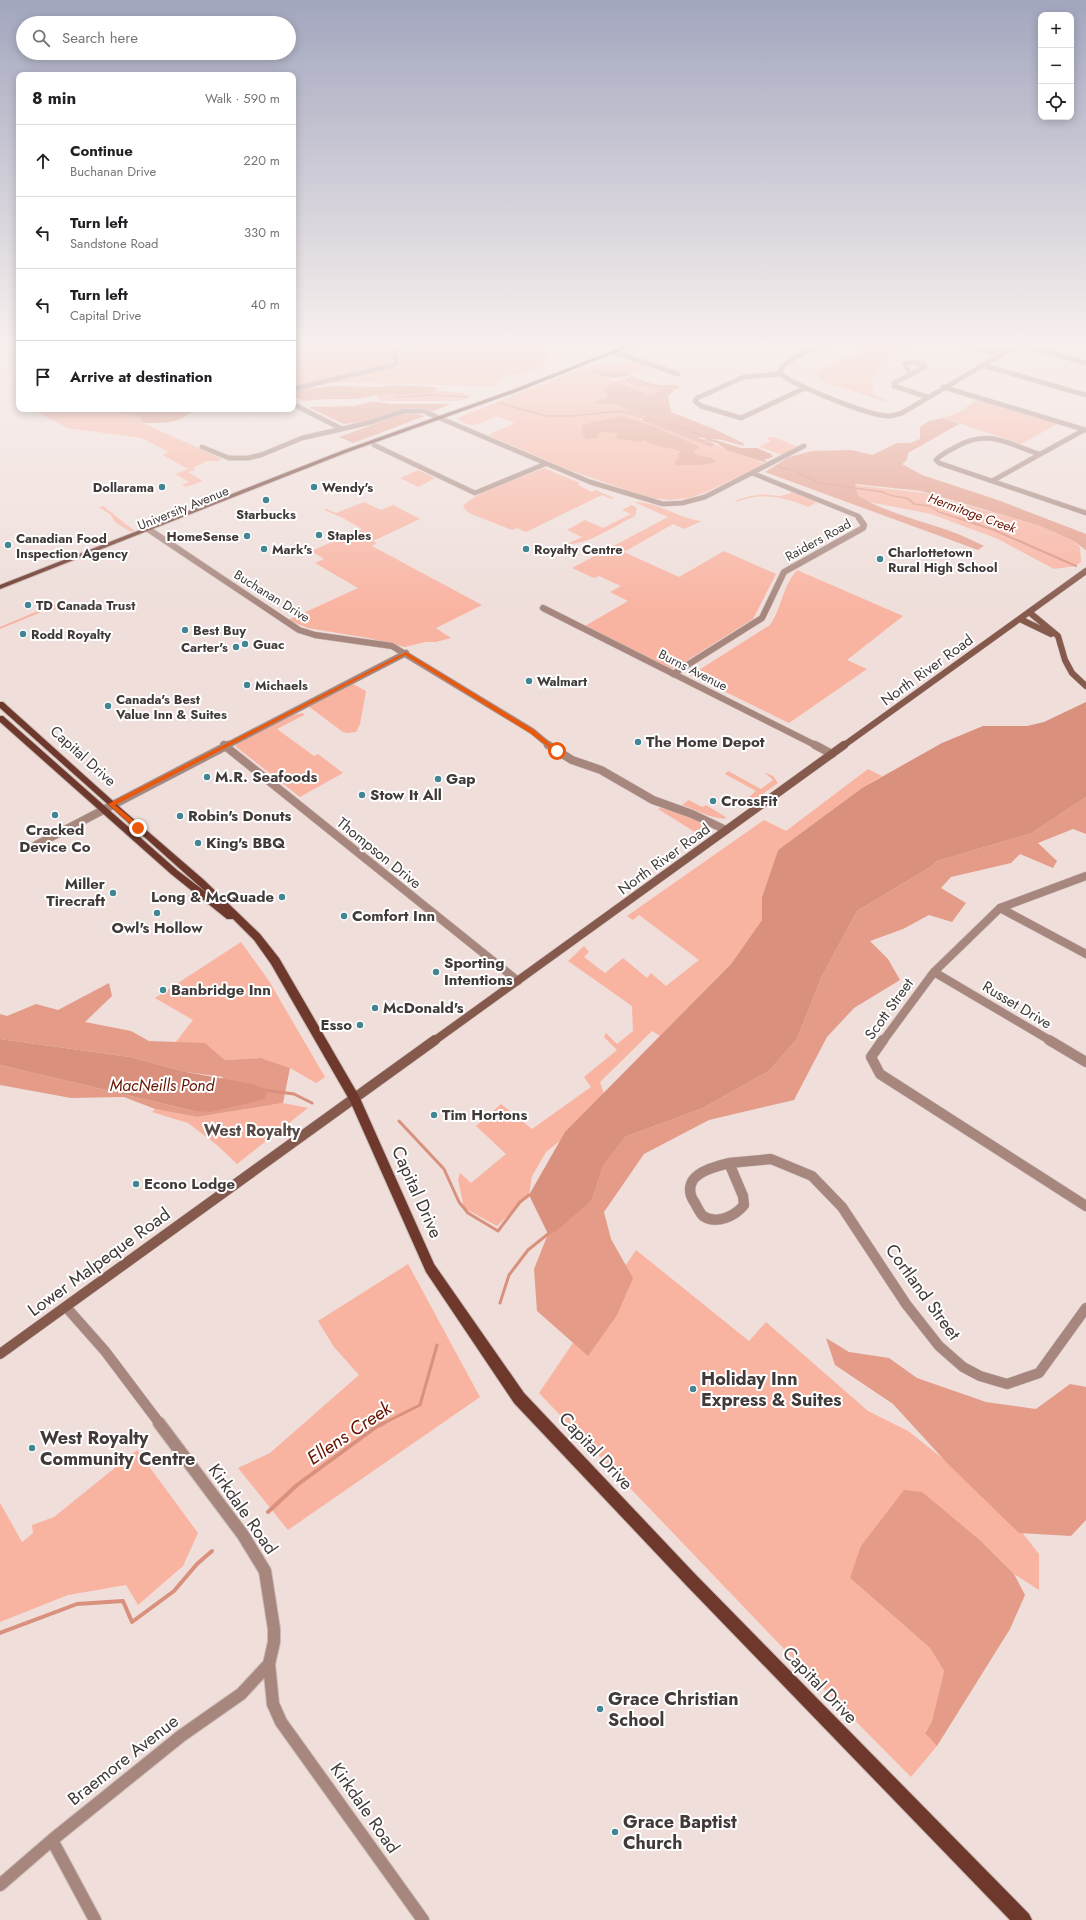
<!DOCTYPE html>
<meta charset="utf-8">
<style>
:root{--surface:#fff;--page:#f6f6f6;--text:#202124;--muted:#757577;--line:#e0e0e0}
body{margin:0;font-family:Jost,sans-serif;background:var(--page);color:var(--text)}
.controls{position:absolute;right:12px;top:12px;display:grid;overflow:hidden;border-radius:8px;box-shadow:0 2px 10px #0003}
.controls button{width:36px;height:36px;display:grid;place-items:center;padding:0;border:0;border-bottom:1px solid var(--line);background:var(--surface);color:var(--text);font:20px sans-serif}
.stop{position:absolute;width:12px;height:12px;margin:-9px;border:3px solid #ea580c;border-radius:50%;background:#fff}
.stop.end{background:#ea580c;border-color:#fff;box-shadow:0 1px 4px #0008}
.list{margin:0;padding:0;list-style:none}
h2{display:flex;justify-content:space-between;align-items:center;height:52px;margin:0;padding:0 16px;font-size:17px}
h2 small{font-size:13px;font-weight:400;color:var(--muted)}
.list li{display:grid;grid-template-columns:26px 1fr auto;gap:12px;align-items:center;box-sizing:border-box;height:72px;padding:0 16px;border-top:1px solid var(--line)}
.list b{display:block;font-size:15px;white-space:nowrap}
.list p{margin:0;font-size:13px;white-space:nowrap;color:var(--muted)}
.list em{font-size:13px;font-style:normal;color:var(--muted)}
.icon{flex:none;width:22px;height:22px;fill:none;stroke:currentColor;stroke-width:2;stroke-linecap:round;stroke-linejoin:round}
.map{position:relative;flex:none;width:1086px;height:1920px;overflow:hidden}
.search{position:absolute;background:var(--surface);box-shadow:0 2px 10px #0003;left:16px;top:16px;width:280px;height:44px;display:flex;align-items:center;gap:10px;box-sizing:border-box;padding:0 14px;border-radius:22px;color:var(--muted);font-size:15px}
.panel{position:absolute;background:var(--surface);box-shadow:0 2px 10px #0003;left:16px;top:72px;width:280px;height:340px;border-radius:8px}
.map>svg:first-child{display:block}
</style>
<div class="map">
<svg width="1086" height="1920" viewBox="0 0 1086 1920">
<rect width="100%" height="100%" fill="#efdeda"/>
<path fill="#f9b3a1" d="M294 344H536L545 350 549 356C547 374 518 373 505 376 501 377 497 383 493 386L329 382 293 387V351L302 348Z
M873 344H902L908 347 899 356 889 354 870 381 874 386 872 393 890 403 821 381 817 372Z
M634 360 652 367C625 376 611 381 583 369L604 362 617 367Z
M581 369 614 381 624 379C636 386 647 385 659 390L651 397 622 383H612L603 392 621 407 635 413 641 420 694 436 765 464 706 492 689 498 670 500 650 498 569 470 488 435 515 423 496 416C482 423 471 430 457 418Z
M429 390 462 393 469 396 466 399 457 401H382L377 398V395L382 392Z
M976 400 995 402 1059 423 1021 444 943 418 960 412Z
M45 409H101L140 417 143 423 222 459 217 461H207L193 468 195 470 188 472 203 481 186 487 182 485 189 482 175 474 188 469 163 455 168 452 142 438 67 428 37 412Z
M774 437 798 447 783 455 759 447 771 441 767 438Z
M544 468 580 483 578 485 592 492 596 490 614 498 612 499 602 495 526 532 517 528 512 530 469 513 463 507C468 495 529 474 544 468Z
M418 470 435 478 418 487 400 478Z
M853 485 925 493 1040 526 1072 540 1080 547 1081 562 1076 566 1054 569 998 539 931 514 849 498Z
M792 492 817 502 808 507C791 500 774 495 755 497 748 498 740 501 733 502 741 498 749 496 758 495 773 493 777 500 792 492Z
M364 502 381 510 393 505 420 519 373 541 377 543 372 546 482 605 436 628 451 638 436 642H425L405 647 368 638 308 628 288 620 358 588 315 563 324 559 311 551 362 529 341 517 324 510 326 509 336 513Z
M634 502C658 501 678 519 702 521L684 529 673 524 624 552 679 577 724 551 776 574 753 619 675 668 670 669 585 626 628 601 610 592 621 586 599 576 594 578 572 568 668 517Z
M632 505 637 508 635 516C616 525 588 545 567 544L582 537 567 530 585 520 603 528 631 514 622 510Z
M103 506C114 514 123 523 135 531L131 532 115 522 111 515 99 507Z
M797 570 903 616 847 660 867 669 789 723 691 675 770 625C782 608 783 585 797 570Z
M64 600 69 604 54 610H46L0 629V627Z
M353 684 366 691 360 724 356 732 348 733 343 732 308 706 349 685Z
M303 713 304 715 277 729 314 756 318 754 343 773 300 797 235 746 241 741 293 715Z
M868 769 882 776 862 788 778 850 762 897V920L731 964 660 1036 652 1031 600 1082 607 1103 546 1152 532 1176 529 1195 497 1226 464 1208 458 1179 460 1173 471 1183 506 1154 476 1126 501 1104 532 1129 591 1087 584 1077 617 1050 604 1037 606 1033 617 1044 633 1031 632 1006 568 961 584 946 589 952 584 957 605 973 623 958 647 978 651 973 666 986 699 960 639 915 633 920 627 916 764 820 786 831Z
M728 771 761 789 773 780 764 772 773 776 778 783 746 806 743 802 756 791 725 774Z
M689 800 702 807 706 805 727 818C716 821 694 809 682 805Z
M660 808C671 810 707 820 708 833L703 837 658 809Z
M241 942 269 981 325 1077 316 1083 290 1068 261 1058 225 1060 205 1043H175L193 1020 155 998Z
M283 1103 308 1108 237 1164 217 1145 188 1123 152 1112 155 1109 197 1117Z
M636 1250 749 1341 766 1322 868 1411 908 1431 998 1502 1039 1554V1590L1014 1574 982 1542 850 1578 930 1648 944 1671 932 1721 925 1732 937 1746 911 1777 786 1651 539 1393Z
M408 1264 480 1397 288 1530 238 1468 270 1453 359 1375 334 1347 318 1321Z
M137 1450 198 1533 183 1566 138 1605 126 1585 68 1595 0 1622V1503L22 1542 33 1533 32 1525 54 1517Z"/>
<path fill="#e49c89" d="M591 369 603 372 624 371 630 375C619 380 599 379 591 369Z
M631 376C641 380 650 384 660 385 668 386 672 383 680 387L674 390 668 397 671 412 714 429 743 443 744 446 722 440 696 437 715 444 711 447 641 420 646 417 631 413 616 403 610 405 593 403 606 398 607 394 603 392 612 383H621L651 396 659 391 653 388 633 385 624 379Z
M393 385 434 387 439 389 422 394H385L356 399H324L305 401 293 397V392L298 389 335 386 382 387Z
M370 402H379L390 404H451L431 412 421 408H406L368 421 344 424 310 408V407L354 406Z
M101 409H201C192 411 186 416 178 420 168 424 154 423 143 423L140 417Z
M408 412 425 416 353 443 339 437Z
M621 416 653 426 700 447 694 451 696 455 711 458 716 462C709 466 685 465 675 465L674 463 679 458 678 454 681 452C669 446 655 448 644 440L640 442 615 438 619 433 600 432 597 438 586 439 582 432V425Z
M943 418 959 424 908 453 907 460 902 464 922 475 995 499 1086 534V550L1072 540 1040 526 983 509 921 491 855 484 858 496C897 519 944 524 984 546L978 550 765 472 789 457 812 451 852 450 872 455 897 443H910L920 439V427L929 421Z
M1086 797V834L1073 829 1038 843 1057 861 1053 868 1020 854 1011 863 951 877 941 888 966 903 952 922 929 915 903 929 870 941 888 959 900 980 854 1008 827 1037 794 1100 709 1120 644 1154 604 1212 611 1239 633 1278 617 1315 588 1356 537 1311 534 1269 548 1234 592 1200 603 1164 625 1137 703 1108 769 1071 797 1039 821 978 857 911 932 866 937 861 1032 833Z
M109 983 112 996 85 1022 131 1031 149 1041 205 1043 225 1060 261 1058 290 1068 283 1103 197 1117 155 1109 124 1097 71 1098 0 1085V1065L194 1111 223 1077 186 1072 130 1057 0 1039V1014L7 1016 36 1004 58 1010Z
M826 1338 849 1352 889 1358 917 1378 986 1402 1036 1409 1070 1384 1086 1387V1520L1071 1536 1019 1533 947 1463 893 1404 835 1365Z
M904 1490 922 1492 982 1542 1014 1574 1025 1595 1010 1629 937 1746 925 1733 932 1721 944 1671 930 1648 850 1578 861 1546Z"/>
<path fill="#d9917e" d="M704 439 715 440 741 448H757L771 454 773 457 760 461 727 450 717 443 705 440Z
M1086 702V797L1032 833 937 861 932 866 857 911 821 978 797 1039 769 1071 703 1108 625 1137 603 1165 592 1200 555 1232 548 1234 529 1195 565 1132 731 964 762 920V897L778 850 862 788 942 743 983 726H1027L1044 722Z
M0 1039 130 1057 186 1072 253 1084 267 1090 265 1099 210 1112 194 1111 0 1065Z"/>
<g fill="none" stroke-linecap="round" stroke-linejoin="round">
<path stroke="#d9917e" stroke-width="1.5" d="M397 397 431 395 468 397
M499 403 546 416H573L619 411 682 428 712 440
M761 460 766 462
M776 466 797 472 819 483 883 492C894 500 906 493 914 504L930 506 939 512 961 519"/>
<path stroke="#d9917e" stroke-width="2" d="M958 518 994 530 1076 566"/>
<path stroke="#d9917e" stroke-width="3" d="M264 1090 294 1094 312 1103
M399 1121 444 1169 459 1202 468 1213 498 1231 520 1202 529 1195
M500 1303 509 1275 528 1250 548 1234
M382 1424 420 1405 437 1345"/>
<path stroke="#d9917e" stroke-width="4" d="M268 1512 297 1485 376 1427 384 1423
M0 1633 77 1604 123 1601 132 1622 174 1591 197 1564 212 1551"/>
<g stroke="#c9bab6" stroke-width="5.5">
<path id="street-far4" d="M826 344C814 350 780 360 780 374 797 386 870 417 890 416 894 416 898 414 902 413L1019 344
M961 344 1001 354
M1019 344 1086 363
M614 352 678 374
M982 365 1086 395
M780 374 744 377 697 398 695 401 701 406 741 418 805 388
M910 374 905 364 914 362 924 365 925 367 894 383V386L928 397
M943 387 1086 430
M293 389 394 365 397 363 394 352 404 344
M293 404 342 429 371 422 404 411H423L590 482 663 504 682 503 705 497 804 446
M374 445 475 493 545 464
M202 447 229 458H248L261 455 302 438 342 429
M1039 454C1006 443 987 428 954 448 948 451 940 455 936 460L939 463 1086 513
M752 473 858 516 860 519
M992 481 1084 430"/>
</g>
<g stroke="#c9bab6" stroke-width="7">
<path id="street-far3" d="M148 529 299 630 315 635 392 646 532 731 550 746
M543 608 817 746
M673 674 762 618 784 572 863 528 864 525 859 518
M224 745 226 746
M226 746 406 653"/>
</g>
<g stroke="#c9bab6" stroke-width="9">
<path id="street-far2" d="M224 745 518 981
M548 745 572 760 601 770 653 800 692 814 726 830
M815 745 832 754
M36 845 228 745
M1000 908 1086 954
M934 972 1051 1041
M883 1041 934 972 1000 908 1086 876"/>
</g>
<g stroke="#c9bab6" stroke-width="11">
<path id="street-far1" d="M883 1040 871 1057 880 1074 1086 1206
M1049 1040 1086 1062
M729 1163 743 1196 744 1205C735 1216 717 1225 703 1216 700 1213 697 1207 695 1203 690 1196 688 1188 693 1180 700 1170 718 1166 729 1163Z
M729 1163 771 1159 812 1176 842 1207 906 1304 939 1346 963 1367 980 1376 1007 1384 1039 1373 1086 1308
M66 1307 105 1351 160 1424"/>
</g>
<g stroke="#c9bab6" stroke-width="14">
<path id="street" d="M159 1423 243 1535 265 1571 274 1629V1642L269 1664 273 1704 281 1722 423 1920
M52 1840 95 1920
M0 1885 52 1840 181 1736 241 1694 269 1664"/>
</g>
<g stroke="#c9bab6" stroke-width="7">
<path id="secondary-far2" d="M1029 612 1058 636 1065 660 1072 673 1086 686
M1020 619 1051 634
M843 746 1086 571"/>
</g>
<g stroke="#c9bab6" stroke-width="9">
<path id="secondary-far1" d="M434 1041 844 745"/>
</g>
<g stroke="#c9bab6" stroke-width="11">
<path id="secondary" d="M0 1354 435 1040"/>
</g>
<g stroke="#c9bab6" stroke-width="2">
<path id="primary" d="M630 344H636L519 391 348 452 0 589V585L344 450 515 389Z
M0 702H3L123 810 204 880 260 934 279 958 359 1096 434 1264 524 1393 696 1575 1029 1914 1032 1920H1010L686 1585 514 1403 426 1272 350 1101 271 964 254 940 233 919H227L171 874 0 722V716H3L177 870 207 893 0 708Z"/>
</g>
<use href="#street-far4" stroke="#a6867d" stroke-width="4.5"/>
<use href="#street-far3" stroke="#a6867d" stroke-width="6"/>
<use href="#street-far2" stroke="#a6867d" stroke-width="8"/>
<use href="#street-far1" stroke="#a6867d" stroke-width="10"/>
<use href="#street" stroke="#a6867d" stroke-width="12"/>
<use href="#secondary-far2" stroke="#86594d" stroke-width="6"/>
<use href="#secondary-far1" stroke="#86594d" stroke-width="8"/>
<use href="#secondary" stroke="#86594d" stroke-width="10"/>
<use href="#primary" fill="#6e392c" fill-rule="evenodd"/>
</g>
<linearGradient id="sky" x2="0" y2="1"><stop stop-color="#a2a6be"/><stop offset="0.56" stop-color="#f8f0ee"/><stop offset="1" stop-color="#f8f0ee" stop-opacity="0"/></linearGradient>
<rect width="1086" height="612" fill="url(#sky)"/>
<path fill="#ea580c" d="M406 652 534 730 559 751 555 752 530 733 405 655 115 805 140 826V829H136L108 804Z"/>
<g fill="#428694" stroke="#fff" stroke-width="1.5">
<circle cx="162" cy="487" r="4"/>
<circle cx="314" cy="487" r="4"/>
<circle cx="266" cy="500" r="4"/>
<circle cx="319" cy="535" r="4"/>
<circle cx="247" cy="536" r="4"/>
<circle cx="8" cy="545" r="4"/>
<circle cx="264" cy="549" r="4"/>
<circle cx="526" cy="549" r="4"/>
<circle cx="880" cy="559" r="4"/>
<circle cx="28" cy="605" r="4"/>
<circle cx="185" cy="630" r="4"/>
<circle cx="23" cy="634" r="4"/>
<circle cx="245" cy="644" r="4"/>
<circle cx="236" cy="647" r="4"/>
<circle cx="529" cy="681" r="4"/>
<circle cx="247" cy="685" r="4"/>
<circle cx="108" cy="706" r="4"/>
<circle cx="638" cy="742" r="4"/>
<circle cx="207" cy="777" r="4"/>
<circle cx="438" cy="779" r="4"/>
<circle cx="362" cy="795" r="4"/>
<circle cx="713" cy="801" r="4"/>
<circle cx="55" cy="815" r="4"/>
<circle cx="180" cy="816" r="4"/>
<circle cx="198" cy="843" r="4"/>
<circle cx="113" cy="893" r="4"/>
<circle cx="282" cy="897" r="4"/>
<circle cx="157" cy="913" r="4"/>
<circle cx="344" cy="916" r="4"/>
<circle cx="436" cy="972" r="4"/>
<circle cx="163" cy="990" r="4"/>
<circle cx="375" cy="1008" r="4"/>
<circle cx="360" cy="1025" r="4"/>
<circle cx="434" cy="1115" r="4"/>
<circle cx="136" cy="1184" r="4"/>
<circle cx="693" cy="1389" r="4"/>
<circle cx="32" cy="1448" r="4"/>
<circle cx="600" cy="1709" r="4"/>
<circle cx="615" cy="1832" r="4"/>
</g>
<g text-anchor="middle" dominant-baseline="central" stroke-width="4" stroke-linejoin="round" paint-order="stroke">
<g font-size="13" font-weight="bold" fill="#413a38" stroke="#fff" text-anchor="start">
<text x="154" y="487" text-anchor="end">Dollarama</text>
<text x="322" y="487">Wendy's</text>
<text x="266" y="514" text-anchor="middle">Starbucks</text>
<text x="327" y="535">Staples</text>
<text x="239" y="536" text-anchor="end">HomeSense</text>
<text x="16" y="538">Canadian Food<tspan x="16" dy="15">Inspection Agency</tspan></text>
<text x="272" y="549">Mark's</text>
<text x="534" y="549">Royalty Centre</text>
<text x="888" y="552">Charlottetown<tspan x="888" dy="15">Rural High School</tspan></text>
<text x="36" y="605">TD Canada Trust</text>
<text x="193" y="630">Best Buy</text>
<text x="31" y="634">Rodd Royalty</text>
<text x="253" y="644">Guac</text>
<text x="228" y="647" text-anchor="end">Carter's</text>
<text x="537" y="681">Walmart</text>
<text x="255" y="685">Michaels</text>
<text x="116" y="699">Canada's Best<tspan x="116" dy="15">Value Inn &amp; Suites</tspan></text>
</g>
<g font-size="13" fill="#413a38" stroke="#fff">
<text transform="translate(183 508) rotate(-22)">University Avenue</text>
<text transform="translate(818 540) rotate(-29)">Raiders Road</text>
<text transform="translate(272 596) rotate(32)">Buchanan Drive</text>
<text transform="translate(693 670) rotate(27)">Burns Avenue</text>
</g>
<g font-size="13" font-style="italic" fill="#681400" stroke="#fff">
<text transform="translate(972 513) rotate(20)">Hermitage Creek</text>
</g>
<g font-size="15" fill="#413a38" stroke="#fff">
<text transform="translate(927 670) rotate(-36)">North River Road</text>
<text transform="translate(83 756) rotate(42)">Capital Drive</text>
<text transform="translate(379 853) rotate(39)">Thompson Drive</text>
<text transform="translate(664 859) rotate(-36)">North River Road</text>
<text transform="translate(1017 1005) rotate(31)">Russet Drive</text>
<text transform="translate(889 1009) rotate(-54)">Scott Street</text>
</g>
<g font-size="15" font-weight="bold" fill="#413a38" stroke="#fff" text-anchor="start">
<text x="646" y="742">The Home Depot</text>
<text x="215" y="777">M.R. Seafoods</text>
<text x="446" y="779">Gap</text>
<text x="370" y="795">Stow It All</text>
<text x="721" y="801">CrossFit</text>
<text x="188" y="816">Robin's Donuts</text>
<text x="55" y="830" text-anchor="middle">Cracked<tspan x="55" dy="17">Device Co</tspan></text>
<text x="206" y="843">King's BBQ</text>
<text x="105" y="884" text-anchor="end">Miller<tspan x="105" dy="17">Tirecraft</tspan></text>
<text x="274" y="897" text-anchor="end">Long &amp; McQuade</text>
<text x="352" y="916">Comfort Inn</text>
<text x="157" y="928" text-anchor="middle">Owl's Hollow</text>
<text x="444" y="963">Sporting<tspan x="444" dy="17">Intentions</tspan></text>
<text x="171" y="990">Banbridge Inn</text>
<text x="383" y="1008">McDonald's</text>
<text x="352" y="1025" text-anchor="end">Esso</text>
<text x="442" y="1115">Tim Hortons</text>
<text x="144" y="1184">Econo Lodge</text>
</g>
<g font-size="16" font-style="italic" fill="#681400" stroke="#fff">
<text x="162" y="1085">MacNeills Pond</text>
</g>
<g font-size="16" font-weight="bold" fill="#574946" stroke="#fff">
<text x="252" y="1130">West Royalty</text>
</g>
<g font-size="18" fill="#413a38" stroke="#fff">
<text transform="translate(417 1192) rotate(66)">Capital Drive</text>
<text transform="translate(99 1262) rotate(-36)">Lower Malpeque Road</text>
<text transform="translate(923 1292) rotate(54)">Cortland Street</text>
<text transform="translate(596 1451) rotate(47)">Capital Drive</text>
<text transform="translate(243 1509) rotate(55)">Kirkdale Road</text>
<text transform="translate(820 1685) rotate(46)">Capital Drive</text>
<text transform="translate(123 1760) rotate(-38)">Braemore Avenue</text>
<text transform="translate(365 1808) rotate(55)">Kirkdale Road</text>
</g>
<g font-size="18" font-weight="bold" fill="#413a38" stroke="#fff" text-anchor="start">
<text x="701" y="1379">Holiday Inn<tspan x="701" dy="21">Express &amp; Suites</tspan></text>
<text x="40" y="1438">West Royalty<tspan x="40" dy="21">Community Centre</tspan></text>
<text x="608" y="1699">Grace Christian<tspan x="608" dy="21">School</tspan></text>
<text x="623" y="1822">Grace Baptist<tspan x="623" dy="21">Church</tspan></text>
</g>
<g font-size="19" font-style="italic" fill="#681400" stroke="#fff">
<text transform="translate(349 1433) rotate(-34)">Ellens Creek</text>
</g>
</g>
</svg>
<div class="controls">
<button>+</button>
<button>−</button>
<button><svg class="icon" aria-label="locate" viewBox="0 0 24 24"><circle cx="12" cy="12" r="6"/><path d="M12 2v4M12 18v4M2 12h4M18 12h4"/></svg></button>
</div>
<div class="stop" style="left:557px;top:751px"></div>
<div class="stop end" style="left:138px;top:828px"></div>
<div class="search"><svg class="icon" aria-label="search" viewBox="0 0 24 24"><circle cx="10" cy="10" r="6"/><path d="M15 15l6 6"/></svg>Search here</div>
<section class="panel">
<h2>8 min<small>Walk · 590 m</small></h2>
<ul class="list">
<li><svg class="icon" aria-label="ahead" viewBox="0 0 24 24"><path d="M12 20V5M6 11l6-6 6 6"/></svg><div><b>Continue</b><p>Buchanan Drive</p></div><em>220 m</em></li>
<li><svg class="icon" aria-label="left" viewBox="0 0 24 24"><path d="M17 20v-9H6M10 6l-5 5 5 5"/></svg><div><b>Turn left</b><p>Sandstone Road</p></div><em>330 m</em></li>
<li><svg class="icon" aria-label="left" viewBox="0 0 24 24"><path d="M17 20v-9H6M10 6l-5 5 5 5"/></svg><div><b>Turn left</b><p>Capital Drive</p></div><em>40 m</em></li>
<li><svg class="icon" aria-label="arrive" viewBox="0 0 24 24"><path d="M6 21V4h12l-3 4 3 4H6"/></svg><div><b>Arrive at destination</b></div></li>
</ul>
</section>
</div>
